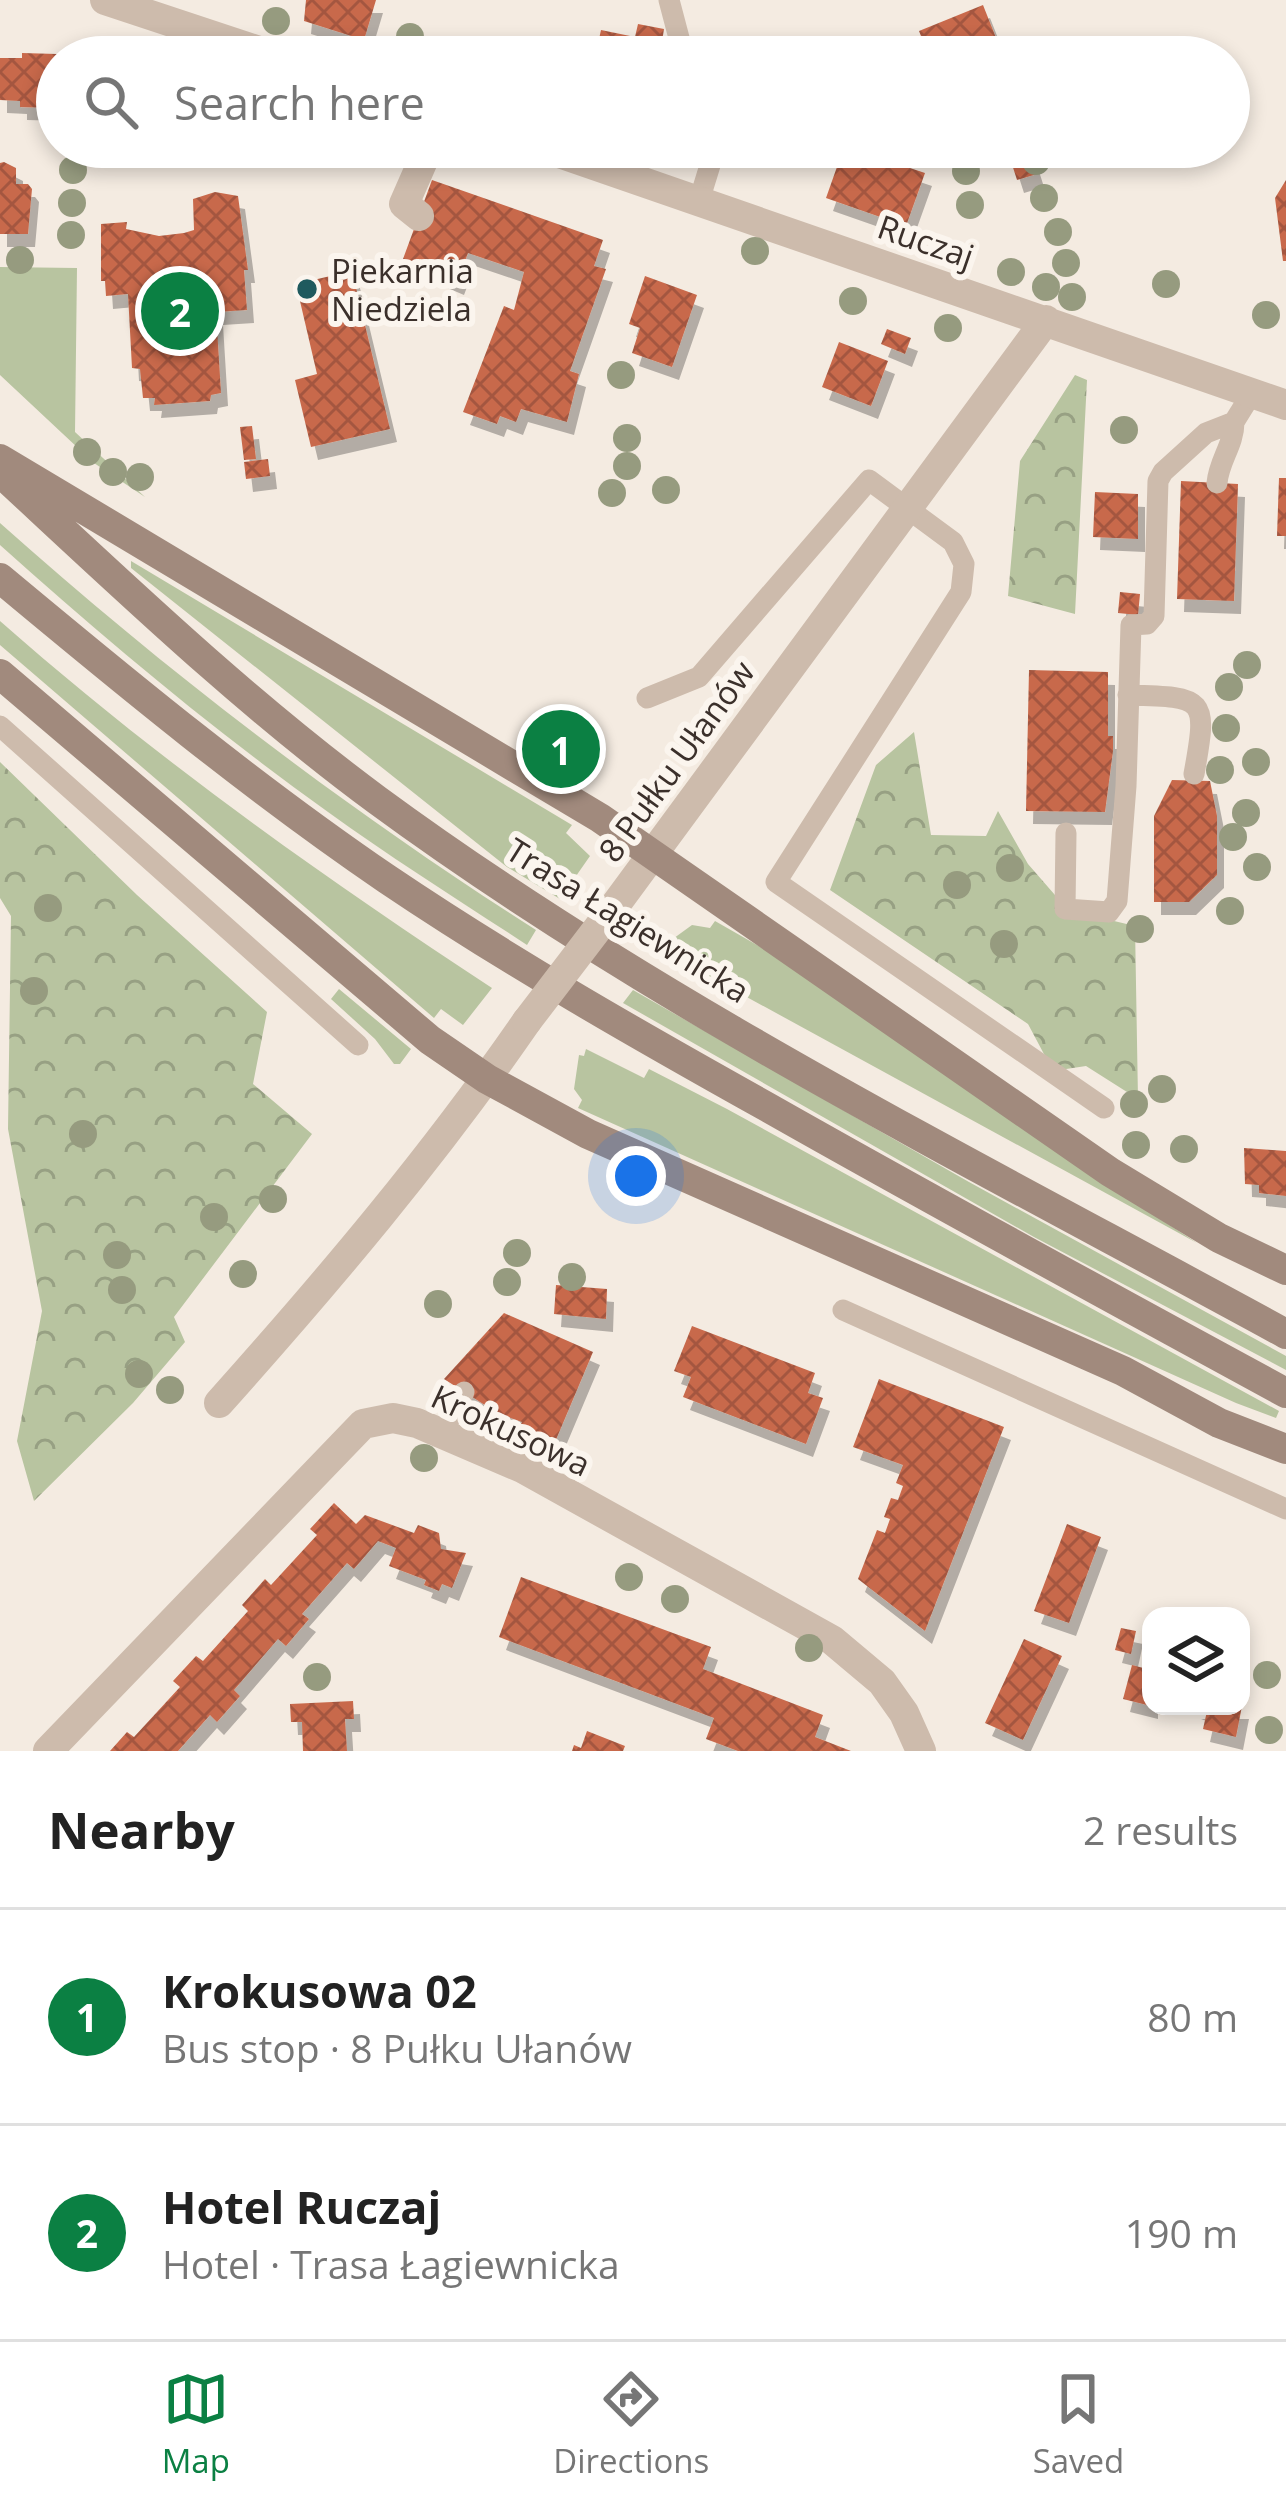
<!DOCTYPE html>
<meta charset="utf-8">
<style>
:root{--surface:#fff;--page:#f2f2f2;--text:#222;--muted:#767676;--line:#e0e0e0;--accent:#0b8043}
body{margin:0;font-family:"Open Sans",sans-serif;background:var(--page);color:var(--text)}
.controls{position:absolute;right:36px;bottom:36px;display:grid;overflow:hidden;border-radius:24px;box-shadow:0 6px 18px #0003}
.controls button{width:108px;height:108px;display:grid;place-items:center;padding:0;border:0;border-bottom:3px solid var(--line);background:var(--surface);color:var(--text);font:60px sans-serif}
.you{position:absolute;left:636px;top:1176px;width:42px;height:42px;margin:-30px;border:9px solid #fff;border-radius:50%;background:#1a73e8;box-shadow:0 0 0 18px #1a73e833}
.badge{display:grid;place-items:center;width:78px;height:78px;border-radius:50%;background:var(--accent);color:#fff;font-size:39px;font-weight:700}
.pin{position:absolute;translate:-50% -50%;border:6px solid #fff;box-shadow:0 3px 12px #0006}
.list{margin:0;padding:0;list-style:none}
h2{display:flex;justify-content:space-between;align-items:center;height:156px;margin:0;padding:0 48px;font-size:51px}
h2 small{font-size:39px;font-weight:400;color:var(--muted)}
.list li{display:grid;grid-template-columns:78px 1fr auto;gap:36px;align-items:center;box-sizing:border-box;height:216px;padding:0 48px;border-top:3px solid var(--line)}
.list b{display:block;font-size:45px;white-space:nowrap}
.list p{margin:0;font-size:39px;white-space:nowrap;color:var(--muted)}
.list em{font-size:39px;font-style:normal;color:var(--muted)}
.icon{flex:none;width:66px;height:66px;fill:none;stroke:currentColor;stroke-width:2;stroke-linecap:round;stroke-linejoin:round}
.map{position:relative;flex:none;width:1286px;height:1751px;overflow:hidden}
.search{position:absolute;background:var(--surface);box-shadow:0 6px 18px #0003;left:36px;right:36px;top:36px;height:132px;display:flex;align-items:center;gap:30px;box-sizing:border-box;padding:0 42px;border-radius:66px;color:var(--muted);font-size:45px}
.sheet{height:588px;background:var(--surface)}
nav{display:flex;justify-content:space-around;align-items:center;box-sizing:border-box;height:168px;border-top:3px solid var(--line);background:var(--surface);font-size:33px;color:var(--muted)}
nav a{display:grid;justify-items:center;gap:6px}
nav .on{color:var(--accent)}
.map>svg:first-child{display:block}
</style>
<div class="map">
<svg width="1286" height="1751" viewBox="0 0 1286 1751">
<defs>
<pattern id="forest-crowns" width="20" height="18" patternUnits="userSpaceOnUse" patternTransform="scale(3)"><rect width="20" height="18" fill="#b8c4a0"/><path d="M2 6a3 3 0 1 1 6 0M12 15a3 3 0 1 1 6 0" fill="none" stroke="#97a083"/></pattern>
<pattern id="building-cross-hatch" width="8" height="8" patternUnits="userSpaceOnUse" patternTransform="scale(3)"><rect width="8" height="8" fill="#c8694b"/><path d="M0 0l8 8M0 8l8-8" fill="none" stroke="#a4573f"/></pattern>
<filter id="shadow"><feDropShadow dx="7" dy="13" stdDeviation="0" flood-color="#0004"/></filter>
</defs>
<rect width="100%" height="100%" fill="#f4ebe1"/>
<path fill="#b8c4a0" d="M0 267 77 268 75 432 145 497 94 463 0 375Z
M0 523C168 673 346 809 536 930L527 945C460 901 393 859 328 812 213 730 105 639 0 545Z
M131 561 572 825 566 833 590 856 560 899 507 867 131 568Z
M0 621C154 757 320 875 492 988L463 1025 441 1009 434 1018 0 645Z
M715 921 801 970 1012 1121 1197 1243 659 949 692 925 710 928Z
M339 989 411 1049 400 1064H394L375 1039 331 999Z
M633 990 969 1182 1286 1356V1370L1034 1237 623 1003Z
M586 1049 644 1078 649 1069 727 1109 1279 1411 1276 1418 1236 1403 578 1108 582 1100 574 1089 579 1055 584 1056Z"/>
<path fill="url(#forest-crowns)" d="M1075 375 1087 380 1075 614 1008 596 1020 461Z
M914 732 931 835 986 836 998 811 1028 864 1068 910 1135 926 1138 1099 1086 1066 1053 1071 1028 1024 830 890 876 765Z
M0 762 137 895 267 1012 253 1084 312 1134 174 1317 185 1342 133 1403 34 1501 17 1441 42 1311 8 1129 11 916 0 898Z"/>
<path fill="url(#building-cross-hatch)" filter="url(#shadow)" d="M306 0H376L364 40 304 21Z
M983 5 1002 53 991 57H929L919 31Z
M638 24 664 29 662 42 674 44 671 57H595L601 30 635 37Z
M22 53 57 54 55 108 20 107V101L0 100V58H22Z
M844 147 877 156 880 147H897L892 162 925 173 906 226 826 198Z
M1029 149 1037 174 1017 180 1009 155Z
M4 162 16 168V184H28L32 189 28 234H0V163Z
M432 180 603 240 594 266 606 269 570 371 579 374 567 422 521 409 516 422 500 416 497 424 463 412 504 306 514 310 524 272 468 253 457 282 403 259Z
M1286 180V261H1283L1275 198Z
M215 192 238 196 248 270H244L247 310 216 312 221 393 211 395 210 401 154 405 155 398H143L140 369 132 368 128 294 106 296 105 281H101V224L127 222 126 229 159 236 184 233 194 230 193 199Z
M352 271 390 429 311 447 295 380 317 374 296 284Z
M645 276 697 295 672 367 632 353 640 328 629 324Z
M887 329 911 338 905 354 881 344Z
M839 342 888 361 871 406 822 387Z
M252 426 256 459 244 460 240 427Z
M268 459 270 476 246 479 244 462Z
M1279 478H1286V536H1277Z
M1181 481 1238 484 1234 601 1177 599Z
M1095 492 1138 494V539L1093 537Z
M1120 592 1140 594 1138 615 1118 613Z
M1029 670 1108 672V736H1113V751L1105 812 1026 811Z
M1172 780 1210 781 1217 816V875L1189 902H1154V816Z
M1244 1148 1286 1151V1196L1259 1193V1185L1245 1184Z
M556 1285 607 1289 606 1319 554 1314Z
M504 1313 593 1352 555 1442 519 1428 522 1422 508 1417 505 1422 485 1414 488 1407 444 1379Z
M692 1326 815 1373 808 1393 823 1398 806 1444 683 1397 691 1377 674 1371Z
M879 1379 1004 1427 925 1631 858 1579 877 1530 885 1533 890 1519 884 1517 891 1498 898 1500 903 1486 896 1483 903 1465 853 1447Z
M334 1503 356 1524 365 1515 414 1533 418 1525 439 1533 441 1549 466 1553 452 1588 442 1584 439 1591 424 1585 426 1580 389 1566 396 1548 378 1541 354 1569 347 1563 302 1614 309 1619 286 1646 278 1639 234 1690 240 1696 217 1722 210 1715 178 1751H110L127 1732 134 1737 180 1687 173 1681 196 1656 203 1661 248 1611 242 1605 265 1579 271 1585 317 1535 310 1529Z
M1067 1524 1101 1537 1069 1623 1034 1611Z
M521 1577 711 1647 703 1669 823 1715 815 1737 851 1751H738L706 1739 714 1718 499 1637Z
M1121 1628 1136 1631 1131 1654 1115 1650Z
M1024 1639 1062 1656 1023 1740 985 1723Z
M1132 1665 1151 1670V1706L1123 1699Z
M353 1701 354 1719H345L347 1751H303L302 1722H291L290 1704Z
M1194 1706H1242L1236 1737 1203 1729 1207 1711Z
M587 1731 625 1746 623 1751H572L574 1745 581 1748Z"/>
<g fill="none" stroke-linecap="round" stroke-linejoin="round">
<path stroke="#cdbbac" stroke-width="21" d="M669 0 684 57
M699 201 711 162 707 147
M1217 483C1219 460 1234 445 1234 422
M1128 695C1206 697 1208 697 1194 774
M647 698 699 677 869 480 953 542 964 564 961 592 776 882 1104 1108
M0 726 358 1045
M1066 833 1065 909 1109 912 1117 901 1126 786 1131 625 1147 624 1154 616 1158 481 1163 472 1206 433 1234 422 1252 393
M843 1310 1286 1509
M442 1433 464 1392"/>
<path stroke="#cdbbac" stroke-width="30" d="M105 0 277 57
M542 147 1286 405
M419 216 404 204 429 147
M608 915 1046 320
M219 1403C328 1281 433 1157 527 1021
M48 1751 363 1424 393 1418 417 1423 522 1468 832 1640 882 1682 904 1713 921 1751"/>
<path stroke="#a18a7d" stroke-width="30" d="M0 459 600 818 1110 1172 1219 1238 1286 1270
M0 472C122 585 243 701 377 800 660 1008 979 1166 1286 1334
M0 578C126 683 252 787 387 879 510 962 640 1036 769 1108 940 1205 1113 1299 1286 1393
M0 674 430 1040 487 1079 588 1134 1123 1371 1219 1423 1286 1449"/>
<path stroke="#cdbbac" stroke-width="30" d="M527 1021 608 915"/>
</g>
<g fill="#969b7f">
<circle cx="276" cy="21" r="14"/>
<circle cx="410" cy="37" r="14"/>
<circle cx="1036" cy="161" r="14"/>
<circle cx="73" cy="170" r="14"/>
<circle cx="966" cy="171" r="14"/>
<circle cx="1044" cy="198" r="14"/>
<circle cx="72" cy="203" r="14"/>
<circle cx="970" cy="205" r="14"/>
<circle cx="1058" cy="232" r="14"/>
<circle cx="71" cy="235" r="14"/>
<circle cx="755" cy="251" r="14"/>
<circle cx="20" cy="260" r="14"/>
<circle cx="1066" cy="263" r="14"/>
<circle cx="1011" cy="272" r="14"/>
<circle cx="1166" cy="284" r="14"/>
<circle cx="1046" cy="287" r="14"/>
<circle cx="1072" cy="297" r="14"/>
<circle cx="853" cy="301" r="14"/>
<circle cx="1266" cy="315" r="14"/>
<circle cx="948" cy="328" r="14"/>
<circle cx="621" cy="375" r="14"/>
<circle cx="1124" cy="430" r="14"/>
<circle cx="627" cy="438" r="14"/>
<circle cx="87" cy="452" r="14"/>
<circle cx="627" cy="466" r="14"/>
<circle cx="113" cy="472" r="14"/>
<circle cx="140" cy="477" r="14"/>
<circle cx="666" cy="490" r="14"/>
<circle cx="612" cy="493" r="14"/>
<circle cx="1247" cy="665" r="14"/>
<circle cx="1229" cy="687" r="14"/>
<circle cx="1226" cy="728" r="14"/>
<circle cx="1256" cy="762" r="14"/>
<circle cx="1220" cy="770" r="14"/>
<circle cx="1246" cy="813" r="14"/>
<circle cx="1233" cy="837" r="14"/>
<circle cx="1257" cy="867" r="14"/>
<circle cx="1010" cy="868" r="14"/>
<circle cx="957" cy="885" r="14"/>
<circle cx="48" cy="908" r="14"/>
<circle cx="1230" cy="911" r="14"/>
<circle cx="1140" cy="929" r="14"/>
<circle cx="1004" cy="944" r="14"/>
<circle cx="34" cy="991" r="14"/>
<circle cx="1162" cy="1089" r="14"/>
<circle cx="1134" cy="1104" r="14"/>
<circle cx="83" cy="1134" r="14"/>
<circle cx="1136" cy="1145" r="14"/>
<circle cx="1184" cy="1149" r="14"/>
<circle cx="273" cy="1199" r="14"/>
<circle cx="214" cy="1217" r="14"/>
<circle cx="517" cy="1253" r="14"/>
<circle cx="117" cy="1255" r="14"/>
<circle cx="243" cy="1274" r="14"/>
<circle cx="572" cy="1277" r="14"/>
<circle cx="507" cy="1282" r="14"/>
<circle cx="122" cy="1290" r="14"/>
<circle cx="438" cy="1304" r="14"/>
<circle cx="139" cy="1374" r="14"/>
<circle cx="170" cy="1390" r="14"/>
<circle cx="424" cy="1458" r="14"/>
<circle cx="629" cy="1577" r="14"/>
<circle cx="675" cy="1599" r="14"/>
<circle cx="809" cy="1648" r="14"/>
<circle cx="1267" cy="1675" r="14"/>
<circle cx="317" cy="1677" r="14"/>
<circle cx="1269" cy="1730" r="14"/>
</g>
<circle fill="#1f5a5e" stroke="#fbf5ee" stroke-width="4.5" cx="307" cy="289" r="12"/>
<g text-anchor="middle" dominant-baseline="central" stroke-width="12" stroke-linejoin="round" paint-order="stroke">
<g font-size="33" fill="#3b302b" stroke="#fbf5ee">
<text transform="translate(926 241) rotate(19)">Ruczaj</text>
<text transform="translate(676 761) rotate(-54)">8 Pułku Ułanów</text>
<text transform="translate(628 920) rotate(32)">Trasa Łagiewnicka</text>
<text transform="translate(511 1430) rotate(25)">Krokusowa</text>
</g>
<g font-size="33" fill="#3b302b" stroke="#fbf5ee" text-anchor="start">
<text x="331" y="270">Piekarnia<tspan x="331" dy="38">Niedziela</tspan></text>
</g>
</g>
</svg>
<div class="controls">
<button><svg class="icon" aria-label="layers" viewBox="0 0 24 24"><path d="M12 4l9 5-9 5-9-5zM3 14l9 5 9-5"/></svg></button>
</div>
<div class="you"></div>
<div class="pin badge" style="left:561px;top:749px">1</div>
<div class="pin badge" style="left:180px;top:311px">2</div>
<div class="search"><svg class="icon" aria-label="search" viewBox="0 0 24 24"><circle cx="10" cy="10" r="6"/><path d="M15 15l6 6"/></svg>Search here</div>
</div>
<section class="sheet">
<h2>Nearby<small>2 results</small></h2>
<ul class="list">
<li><span class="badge">1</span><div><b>Krokusowa 02</b><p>Bus stop · 8 Pułku Ułanów</p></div><em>80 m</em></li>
<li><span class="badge">2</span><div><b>Hotel Ruczaj</b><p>Hotel · Trasa Łagiewnicka</p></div><em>190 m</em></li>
</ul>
</section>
<nav>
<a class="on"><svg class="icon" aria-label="map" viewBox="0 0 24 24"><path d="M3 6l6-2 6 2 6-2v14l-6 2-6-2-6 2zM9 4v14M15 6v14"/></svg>Map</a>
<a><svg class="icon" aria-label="directions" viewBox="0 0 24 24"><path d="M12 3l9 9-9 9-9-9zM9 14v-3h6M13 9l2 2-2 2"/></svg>Directions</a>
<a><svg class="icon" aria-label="saved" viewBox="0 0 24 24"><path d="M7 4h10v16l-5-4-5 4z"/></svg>Saved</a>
</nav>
